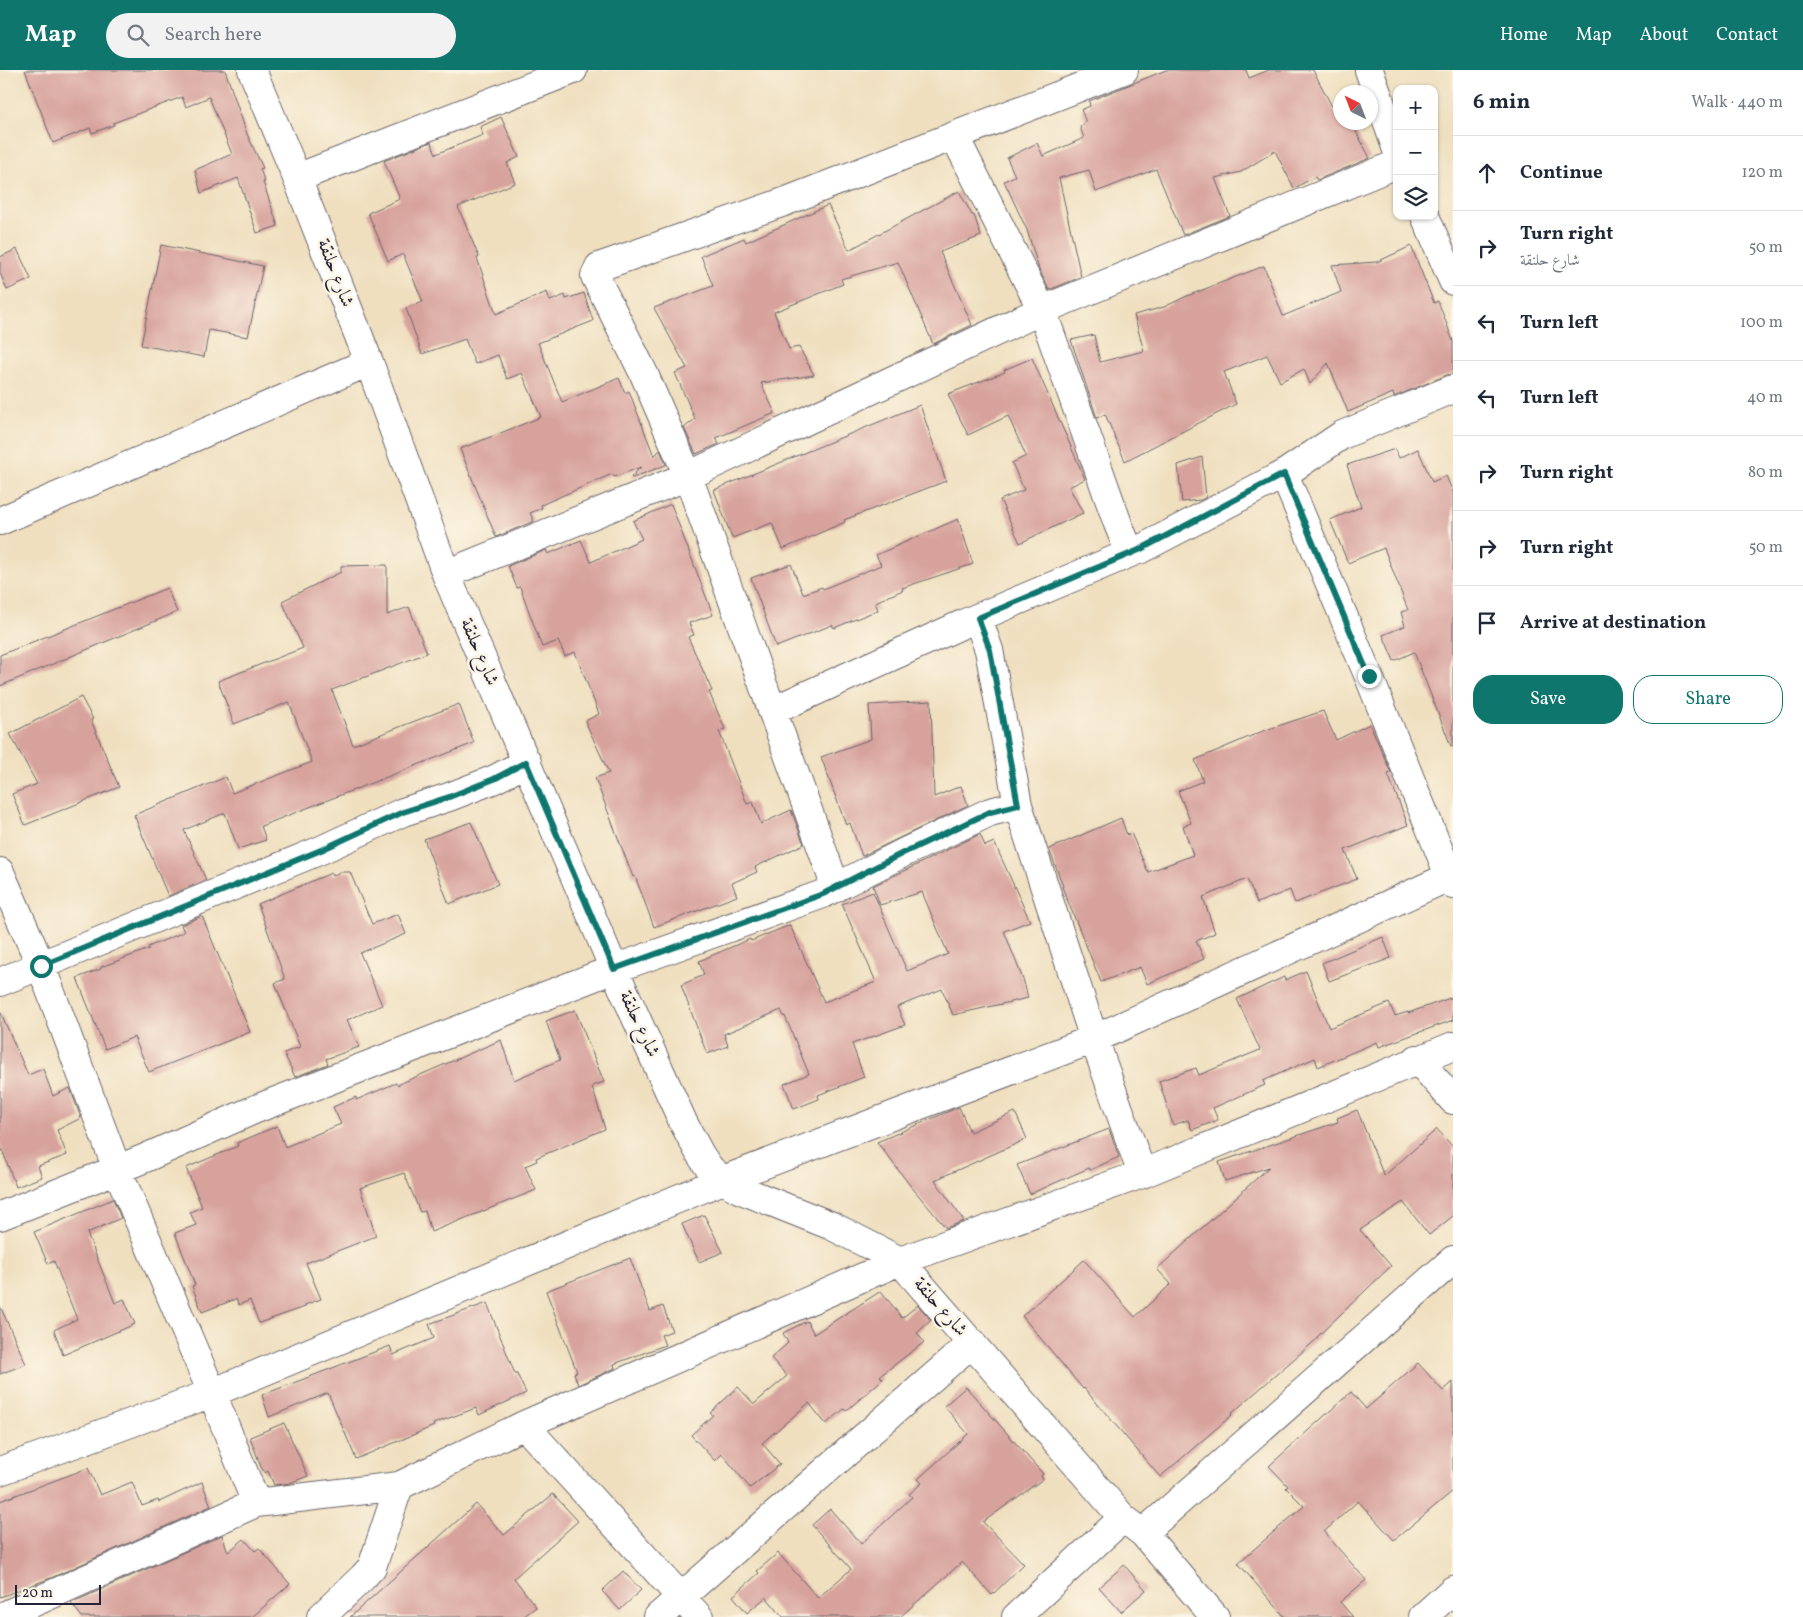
<!DOCTYPE html>
<meta charset="utf-8">
<style>
:root{--surface:#fff;--page:#f2f2f3;--text:#1f2937;--muted:#747a83;--line:#e0e1e3;--accent:#0f766e}
body{margin:0;font-family:Vollkorn,Amiri,serif;background:var(--page);color:var(--text)}
.controls{position:absolute;right:15px;top:15px;display:grid;overflow:hidden;border-radius:10px;box-shadow:0 1px 4px #0004}
.controls button{width:45px;height:45px;display:grid;place-items:center;padding:0;border:0;border-bottom:1px solid var(--line);background:var(--surface);color:var(--text);font:25px sans-serif}
.compass{position:absolute;left:1333px;top:15px;width:45px;height:45px;border-radius:50%;background:var(--surface);box-shadow:0 1px 4px #0004;rotate:318deg}
.scale{position:absolute;left:15px;bottom:12px;width:86px;box-sizing:border-box;padding-left:5px;border:2px solid #22223b;border-top:0;font-size:14px;line-height:18px;white-space:nowrap;color:#22223b;-webkit-text-stroke:4px #fcf5e5;paint-order:stroke}
.stop{position:absolute;width:15px;height:15px;margin:-11px;border:4px solid #0f766e;border-radius:50%;background:#fff}
.stop.end{background:#0f766e;border-color:#fff;box-shadow:0 1px 5px #0008}
.list{margin:0;padding:0;list-style:none}
h2{display:flex;justify-content:space-between;align-items:center;height:65px;margin:0;padding:0 20px;font-size:21px}
h2 small{font-size:16px;font-weight:400;color:var(--muted)}
.list li{display:grid;grid-template-columns:32px 1fr auto;gap:15px;align-items:center;box-sizing:border-box;height:75px;padding:0 20px;border-top:1px solid var(--line)}
.list b{display:block;font-size:19px;white-space:nowrap}
.list p{margin:0;font-size:16px;white-space:nowrap;color:var(--muted)}
.list em{font-size:16px;font-style:normal;color:var(--muted)}
.actions{display:flex;gap:10px;padding:15px 20px}
.actions a{flex:1;padding:11px 0;border:1px solid var(--accent);border-radius:20px;text-align:center;font-size:18px;color:var(--accent)}
.actions .main{background:var(--accent);color:#fff}
.icon{flex:none;width:28px;height:28px;fill:none;stroke:currentColor;stroke-width:2;stroke-linecap:round;stroke-linejoin:round}
.map{position:relative;flex:none;width:1453px;height:1547px;overflow:hidden}
header{display:flex;align-items:center;gap:30px;box-sizing:border-box;height:70px;padding:0 25px;background:var(--accent);color:#fff}
header strong{font-size:24px}
nav{display:flex;gap:28px;margin-inline-start:auto;font-size:18px}
.search{width:350px;height:45px;background:var(--page);display:flex;align-items:center;gap:12px;box-sizing:border-box;padding:0 18px;border-radius:28px;color:var(--muted);font-size:19px}
main{display:flex}
aside{flex:1;background:var(--surface)}
.map>svg:first-child{display:block}
</style>
<header>
<strong>Map</strong>
<div class="search"><svg class="icon" aria-label="search" viewBox="0 0 24 24"><circle cx="10" cy="10" r="6"/><path d="M15 15l6 6"/></svg>Search here</div>
<nav><a>Home</a><a>Map</a><a>About</a><a>Contact</a></nav>
</header>
<main>
<div class="map">
<svg width="1453" height="1547" viewBox="0 0 1453 1547">
<rect width="100%" height="100%" fill="#fcf5e5"/>
<filter id="ink" filterUnits="userSpaceOnUse"><feTurbulence type="fractalNoise" baseFrequency=".02" numOctaves="2"/><feDisplacementMap in="SourceGraphic" scale="10" xChannelSelector="R" yChannelSelector="G"/><feConvolveMatrix kernelMatrix="1 2 1 2 8 2 1 2 1" color-interpolation-filters="sRGB"/></filter>
<filter id="wash" filterUnits="userSpaceOnUse"><feTurbulence type="fractalNoise" baseFrequency=".0096" numOctaves="4" result="noise"/><feDisplacementMap in="SourceGraphic" scale="20" xChannelSelector="R" yChannelSelector="G"/><feGaussianBlur stdDeviation="1.12" result="paint"/><feColorMatrix in="noise" values="0 0 0 0 0 0 0 0 0 0 0 0 0 0 0 0 0 1.4 0 .05"/><feComposite in="paint" operator="in"/></filter>
<g filter="url(#wash)">
<rect width="100%" height="100%" fill="#efdfbf"/>
<g id="blocks">
<path fill="#d7a29c" d="M25 0H225L247 64 263 98 260 99 265 112H263L278 156 257 163 238 108 201 123 195 100 232 84 209 27 186 37 182 27 113 53 114 55 92 63 90 58 53 73Z
M1166 0H1246L1249 8 1269 0H1313L1340 52H1351L1370 88 1317 110 1315 107 1294 118 1275 81 1241 102 1215 108 1230 146 1183 165 1156 99 1096 122 1089 100 1059 108 1081 207 1049 220 1039 199 1027 160 1004 111 1015 106 1007 88 1037 73 1043 86 1084 68 1080 57 1086 52 1081 40 1090 36 1089 31Z
M501 47 519 87 507 93 515 113 458 137 479 187 477 188 496 244 547 222 550 231 565 225 566 229 584 223 593 251 538 273 562 332 619 308 625 323 629 321 654 386 660 380 666 395 632 408 631 407 641 397 614 407 612 404 541 435 542 438 530 443 534 451 496 467 460 379 541 347 522 303 507 309 498 285 475 294 465 269 422 284 406 238 423 232 403 184 388 191 368 143 400 129 384 91 431 72 436 84 483 65 480 57Z
M959 121 972 145H974L981 166 940 182 972 255 933 274 898 192 841 209 843 214 774 242 789 279 799 277 814 305 761 313 775 343 716 368 719 374 696 384 684 358 695 349 675 303 687 298 654 238 713 216 701 186 744 168 746 172 828 135 849 180Z
M161 175 263 196 248 267 209 260 204 287 141 275Z
M1411 176 1434 233 1438 231 1453 271V304L1447 305 1394 327 1393 323 1348 342 1328 293 1310 314 1304 299 1280 312 1267 285 1224 302 1236 334 1125 391 1105 344 1097 348 1071 270 1094 265 1100 292 1144 281 1134 245 1164 237 1187 226 1264 196 1283 246 1341 222 1332 195 1377 192Z
M17 179 31 209 7 220 0 203V187Z
M1032 288 1085 409 1069 417 1083 443 1020 473 1000 430 1024 420 1012 393 1026 386 1008 346 968 365 948 324 1005 302 1004 300Z
M920 335 946 411 844 450 845 452 783 479 772 453 732 468 714 420Z
M1395 379 1399 388 1418 379 1432 412 1446 406 1453 422V675L1451 676 1414 582 1394 591 1383 565 1405 556 1401 542 1408 540 1384 478 1348 493 1330 450 1361 437 1347 395Z
M1202 387 1206 427 1201 430 1182 432 1178 395Z
M671 434 713 545 689 553 694 565 688 567 712 621 709 622 725 659 719 661 747 734 753 732 761 754 791 740 804 774 755 797 757 802 732 813 737 826 654 857 635 806 633 807 595 708 609 703 585 651 599 644 575 582 565 586 558 571 542 577 520 517 517 518 508 496 546 480 548 484 581 470 591 492 642 469 633 451Z
M958 449 973 494 902 518 903 520 875 532 878 540 834 558 832 555 776 577 751 508 791 494 803 524 822 517 823 519 881 495 876 485Z
M387 495V545L409 537 427 583 332 620 353 675 459 634 474 673 261 756 266 770 238 779 225 743 184 760 206 810 168 826 134 745 226 707 232 723 312 692 289 632 234 654 218 611 303 578 282 531 341 502V496Z
M167 518 177 542 0 616V585Z
M81 627 93 649 91 650 119 717 25 755 12 724 37 714 10 664Z
M931 631 934 727 961 716 968 735 862 786 850 753 846 755 821 687 871 669 869 635Z
M1323 641 1336 670 1370 654 1391 703 1388 704 1408 755 1345 780 1357 809 1295 833 1290 820 1257 833 1247 809 1203 827 1215 863 1196 871 1204 889 1147 914 1140 897 1101 912 1062 817 1063 816 1049 779 1121 748 1127 765 1131 763 1148 802 1193 785 1183 756 1191 753 1178 721 1203 711 1195 690 1263 661Z
M471 752 498 814 449 834 424 769Z
M980 764 985 776 994 772 1030 851 1004 861 1024 912 1028 928 953 945 942 919 897 937 905 955 852 974 864 1007 818 1025 819 1029 794 1039 784 1014 809 1004 785 946 784 947 781 940 724 964 728 976 707 984 681 915 704 905 699 891 750 869 751 871 790 855 824 932 876 912 842 834 873 822 907 901 948 884 922 822 880 835 873 816Z
M340 802H350L372 854 398 844 406 864 360 883 382 935 347 950 359 977 326 989 328 994 295 1007 284 983 300 977 275 913 285 909 258 834 331 803 332 806Z
M202 846 250 962 149 1002 134 967 105 979 77 908 101 899V897L149 879 148 877 184 862 181 855Z
M1383 867 1391 888 1329 911 1322 893Z
M1306 901 1329 958 1389 933 1395 946 1408 942V943L1453 927V950L1379 977 1377 972 1318 997 1315 988 1263 1011 1265 1015 1213 1038 1218 1050 1192 1060 1188 1050 1173 1055 1159 1011 1196 998 1199 1005 1260 980 1237 929 1284 907 1285 910Z
M575 940 604 1012 592 1016 605 1059 536 1088 537 1091 525 1096 536 1120 431 1162 425 1141 420 1142 404 1103 360 1118 376 1166 306 1193 321 1229 305 1235V1237L259 1253 250 1230 239 1235 236 1229 202 1242 192 1216 195 1215 175 1163 196 1155 190 1142 202 1137 186 1098 238 1076 237 1073 277 1056 285 1077 341 1054 333 1037 356 1027V1030L396 1013 397 1015 501 970 514 1010 560 990 546 951Z
M0 941 28 1005 43 999 53 1026 70 1018 81 1048 57 1060 67 1085 38 1096 42 1107 16 1117 0 1074Z
M959 1037 970 1062 1015 1042 1027 1069 935 1110 964 1151 946 1158 909 1114 877 1072Z
M1357 1040 1384 1106 1437 1059 1453 1077V1146L1429 1165 1403 1132 1360 1160 1391 1196 1317 1267 1318 1268 1231 1344 1232 1345 1160 1407 1084 1318 1083 1319 1022 1246 1084 1190 1135 1247 1171 1214 1157 1199 1269 1097 1225 1111 1219 1092 1338 1052 1337 1048Z
M1109 1059 1119 1087 1090 1100 1089 1098 1030 1124 1017 1095Z
M113 1129 121 1148 87 1163 115 1233 124 1229 135 1254 63 1285 54 1260 77 1249 54 1191 48 1194 34 1162Z
M704 1145 723 1182 699 1192 682 1154Z
M630 1188 650 1241 663 1236 672 1261 661 1265 665 1275 614 1294 615 1298 578 1315 574 1303 577 1302 546 1221Z
M881 1221 902 1248 918 1235 931 1250 917 1263 924 1272 880 1306 883 1309 846 1341 844 1339 826 1354 809 1333 762 1373 780 1394 750 1418 722 1384 715 1391 691 1365 713 1345 710 1343 738 1317 754 1334 787 1306 771 1288 788 1273 783 1263 807 1251 814 1264Z
M487 1233 515 1304H517L526 1323 479 1345 476 1338 433 1354 434 1356 356 1389 328 1323 269 1347 262 1325 390 1276 393 1285 434 1268 429 1254Z
M0 1236 26 1294 0 1304Z
M1418 1293 1443 1321 1453 1312V1421L1394 1470 1358 1431 1324 1462 1366 1510 1340 1532 1353 1547H1285L1238 1493 1304 1436 1286 1418 1288 1416 1269 1396 1351 1322 1366 1339Z
M966 1317 1043 1404 1041 1406 1043 1409 983 1452 1024 1494 992 1525 962 1492 900 1547H783L766 1527 747 1543 733 1526 759 1503 757 1501 778 1483 818 1528 851 1499 812 1455 830 1439 861 1474 912 1427 909 1424 922 1413 918 1409 968 1364 944 1336Z
M284 1353 308 1406 290 1413 274 1415 268 1401 265 1403 261 1397 250 1367Z
M88 1398 100 1425 132 1412 142 1436 158 1430 159 1432 202 1412 211 1436 51 1508 0 1527V1431Z
M553 1424 578 1451 514 1508 536 1537 523 1547H350L476 1434 504 1465Z
M222 1465 228 1482 244 1469 255 1481 259 1478 290 1514 252 1547H82L71 1533Z
M1124 1495 1146 1520 1121 1542 1099 1517Z
M623 1501 641 1520 620 1540 602 1521Z"/>
</g>
</g>
<g filter="url(#ink)">
<use href="#blocks" fill-opacity="0" stroke="#6a6469" stroke-width="1"/>
<g fill="none" stroke-linecap="round" stroke-linejoin="round">
<g stroke="#6a6469" stroke-width="30">
<path id="minor" d="M252 0 297 108 369 292 446 504 614 899 683 1052 700 1084 710 1099 723 1110 739 1119 832 1156 900 1191 1123 1448 1143 1463 1215 1547
M1369 0 1397 80
M955 67 1042 240 1118 454 1127 476 1130 479 1139 480 1284 404 1342 365 1453 319
M297 108 573 0
M1425 146 1453 211
M1284 404 1369 607 1453 815
M0 451 369 292
M446 504 688 406 1042 240 1397 94
M978 549 989 580 1018 735 1094 969 1142 1104
M772 641 965 553 1135 481
M0 802 41 896 117 1099 212 1323 256 1433
M836 818 688 406 644 304 595 206 599 197 784 132 1124 0
M0 912 321 780 403 742 449 727 495 709 527 692
M1417 989 1453 1030
M0 1146 143 1089 256 1039 614 899 823 824 903 783 990 742 1018 735
M524 1355 699 1547
M0 1401 212 1323 723 1110 1094 969 1453 805
M1143 1463 1453 1190
M1 1547 256 1433 399 1416 524 1355 900 1191 1142 1104 1453 976
M321 1547 363 1507 372 1497 399 1416
M658 1547 972 1273
M1016 1547 1123 1448
M1423 1547 1453 1520"/>
</g>
<use href="#minor" stroke="#fff" stroke-width="28"/>
</g>
</g>
<g fill="none" stroke-linecap="round" stroke-linejoin="round" filter="url(#ink)">
<path stroke="#0f766e" stroke-width="6" d="M41 896 321 780 403 742 449 727 494 709 526 692 614 899 823 824 903 783 990 742 1018 735 990 580 978 548 1139 480 1284 404 1369 606"/>
</g>
<g text-anchor="middle" dominant-baseline="central" stroke-width="5" stroke-linejoin="round" paint-order="stroke">
<g font-size="19" fill="#22223b" stroke="#fcf5e5">
<text transform="translate(335 203) rotate(69)">شارع حلنقة</text>
<text transform="translate(479 582) rotate(67)">شارع حلنقة</text>
<text transform="translate(639 954) rotate(65)">شارع حلنقة</text>
<text transform="translate(940 1237) rotate(49)">شارع حلنقة</text>
</g>
</g>
</svg>
<div class="controls">
<button>+</button>
<button>−</button>
<button><svg class="icon" aria-label="layers" viewBox="0 0 24 24"><path d="M12 4l9 5-9 5-9-5zM3 14l9 5 9-5"/></svg></button>
</div>
<svg class="compass" viewBox="-18 -18 36 36"><path d="M0-13l5 13h-10z" fill="#e53935"/><path d="M0 13l5-13h-10z" fill="#747a83"/></svg>
<div class="scale">20 m</div>
<div class="stop" style="left:41px;top:896px"></div>
<div class="stop end" style="left:1369px;top:606px"></div>
</div>
<aside>
<h2>6 min<small>Walk · 440 m</small></h2>
<ul class="list">
<li><svg class="icon" aria-label="ahead" viewBox="0 0 24 24"><path d="M12 20V5M6 11l6-6 6 6"/></svg><div><b>Continue</b></div><em>120 m</em></li>
<li><svg class="icon" aria-label="right" viewBox="0 0 24 24"><path d="M7 20v-9h11M14 6l5 5-5 5"/></svg><div><b>Turn right</b><p>شارع حلنقة</p></div><em>50 m</em></li>
<li><svg class="icon" aria-label="left" viewBox="0 0 24 24"><path d="M17 20v-9H6M10 6l-5 5 5 5"/></svg><div><b>Turn left</b></div><em>100 m</em></li>
<li><svg class="icon" aria-label="left" viewBox="0 0 24 24"><path d="M17 20v-9H6M10 6l-5 5 5 5"/></svg><div><b>Turn left</b></div><em>40 m</em></li>
<li><svg class="icon" aria-label="right" viewBox="0 0 24 24"><path d="M7 20v-9h11M14 6l5 5-5 5"/></svg><div><b>Turn right</b></div><em>80 m</em></li>
<li><svg class="icon" aria-label="right" viewBox="0 0 24 24"><path d="M7 20v-9h11M14 6l5 5-5 5"/></svg><div><b>Turn right</b></div><em>50 m</em></li>
<li><svg class="icon" aria-label="arrive" viewBox="0 0 24 24"><path d="M6 21V4h12l-3 4 3 4H6"/></svg><div><b>Arrive at destination</b></div></li>
</ul>
<div class="actions"><a class="main">Save</a><a>Share</a></div>
</aside>
</main>
